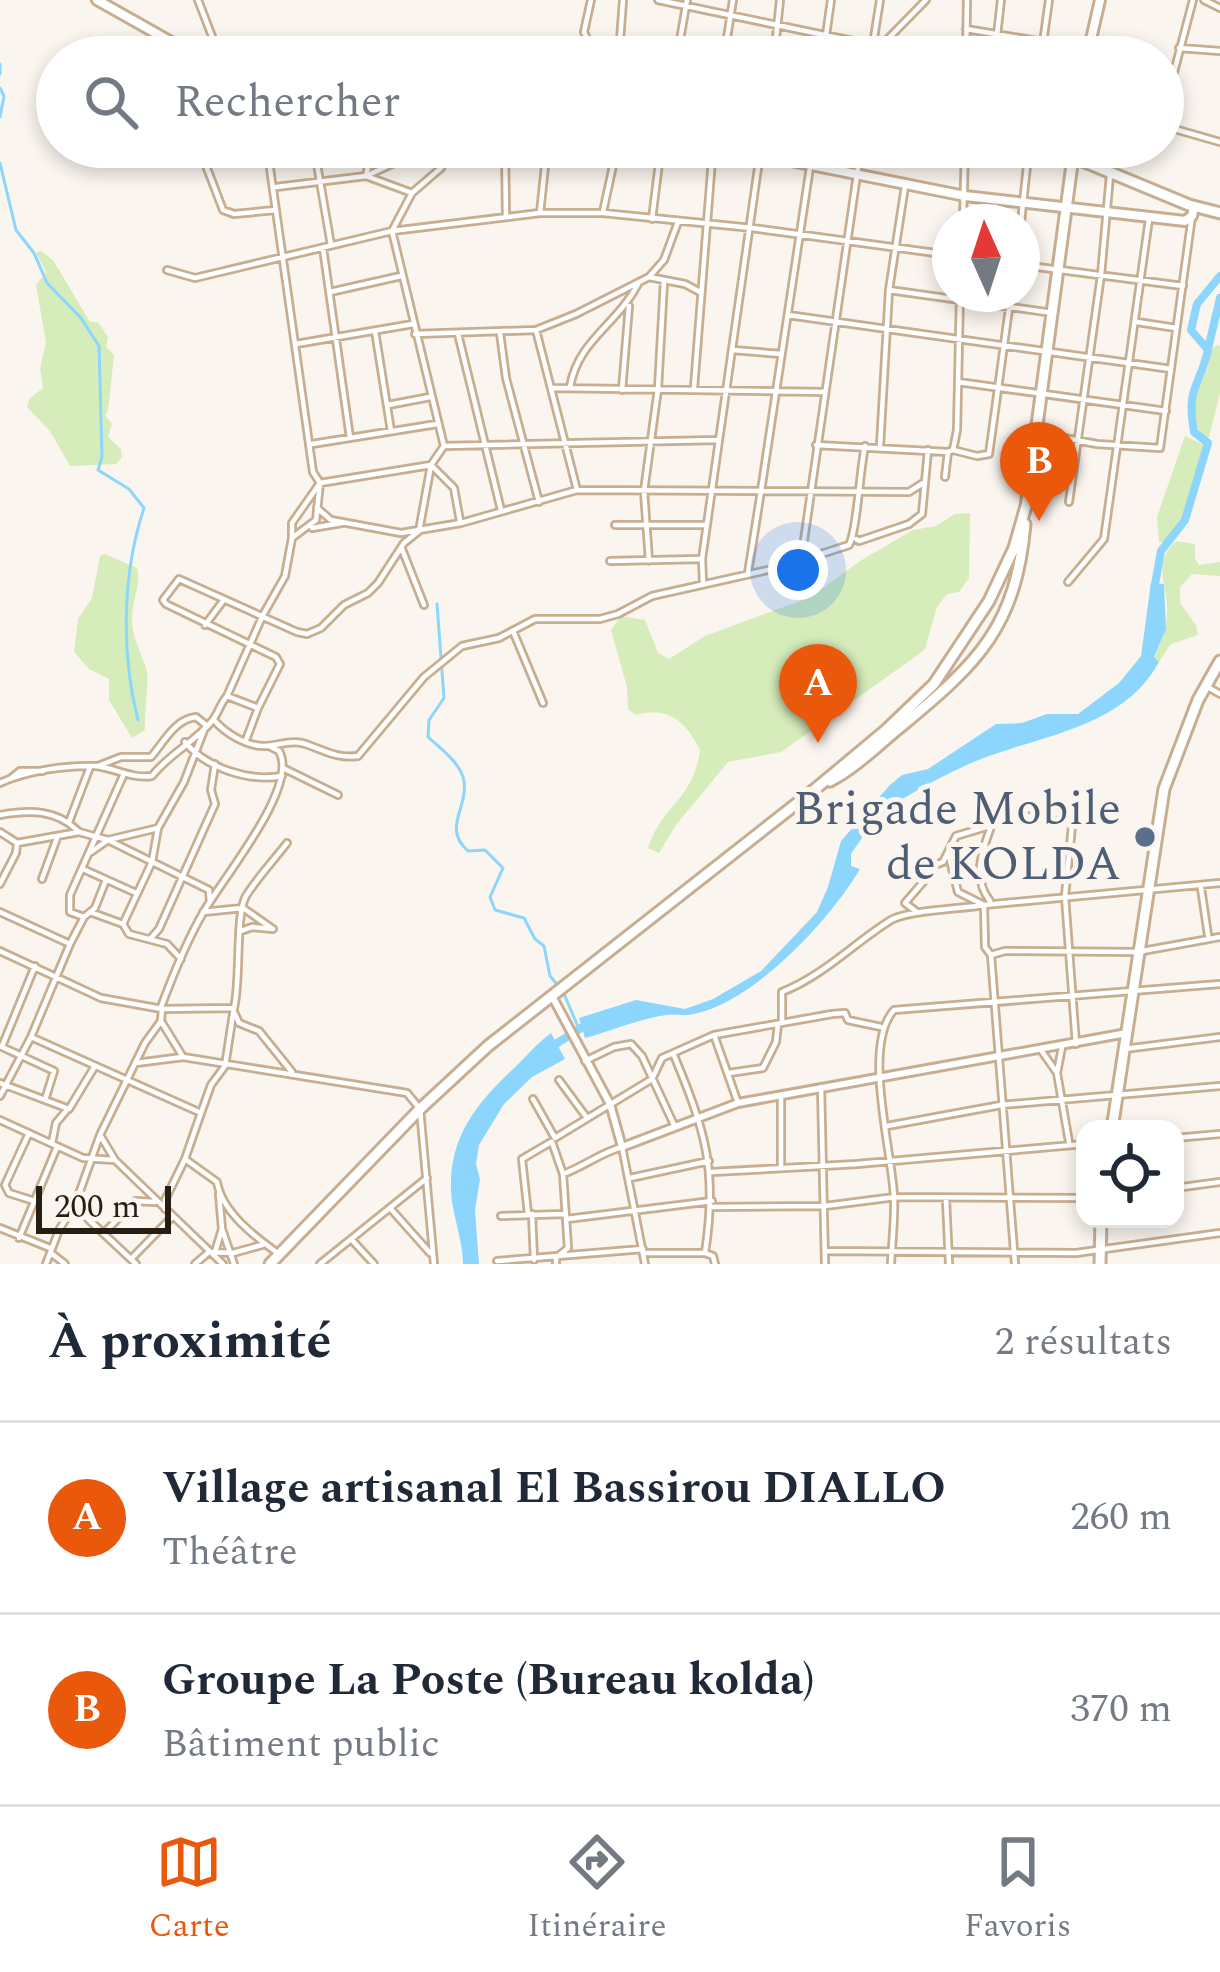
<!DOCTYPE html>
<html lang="fr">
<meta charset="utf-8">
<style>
:root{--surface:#fff;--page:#f2f2f3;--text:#1f2937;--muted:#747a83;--line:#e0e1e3;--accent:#ea580c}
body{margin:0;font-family:Spectral,serif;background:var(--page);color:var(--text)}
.controls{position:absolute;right:36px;bottom:36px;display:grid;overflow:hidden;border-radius:24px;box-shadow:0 6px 18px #0003}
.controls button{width:108px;height:108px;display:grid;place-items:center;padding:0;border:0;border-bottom:3px solid var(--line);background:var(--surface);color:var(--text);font:60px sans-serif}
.compass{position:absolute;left:932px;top:204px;width:108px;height:108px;border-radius:50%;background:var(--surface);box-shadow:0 6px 18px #0003;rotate:357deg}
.scale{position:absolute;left:36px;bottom:30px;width:135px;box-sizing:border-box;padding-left:12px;border:6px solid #271d12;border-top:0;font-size:33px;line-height:42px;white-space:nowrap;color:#271d12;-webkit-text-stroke:9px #fbf5ef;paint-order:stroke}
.you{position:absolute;left:798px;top:570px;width:42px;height:42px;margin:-30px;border:9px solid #fff;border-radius:50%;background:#1a73e8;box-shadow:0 0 0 18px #1a73e833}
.badge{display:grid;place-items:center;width:78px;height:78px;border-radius:50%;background:var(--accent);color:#fff;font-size:39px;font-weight:700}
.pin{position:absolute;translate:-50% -99px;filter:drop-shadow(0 3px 6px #0008)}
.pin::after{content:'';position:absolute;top:63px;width:42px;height:36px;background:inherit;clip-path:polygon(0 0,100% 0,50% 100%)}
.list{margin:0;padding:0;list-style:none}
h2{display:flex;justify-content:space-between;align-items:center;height:156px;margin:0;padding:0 48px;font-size:51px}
h2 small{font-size:39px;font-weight:400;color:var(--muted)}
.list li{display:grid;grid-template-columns:78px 1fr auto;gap:36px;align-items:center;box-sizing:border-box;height:192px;padding:0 48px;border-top:3px solid var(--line)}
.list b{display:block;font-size:45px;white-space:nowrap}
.list p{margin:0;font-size:39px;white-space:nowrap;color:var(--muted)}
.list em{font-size:39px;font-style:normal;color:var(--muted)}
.icon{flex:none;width:66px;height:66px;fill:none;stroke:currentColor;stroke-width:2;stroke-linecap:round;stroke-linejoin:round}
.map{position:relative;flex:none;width:1220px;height:1264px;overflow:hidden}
.search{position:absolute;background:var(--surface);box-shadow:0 6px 18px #0003;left:36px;right:36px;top:36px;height:132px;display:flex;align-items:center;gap:30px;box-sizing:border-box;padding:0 42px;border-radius:66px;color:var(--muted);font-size:45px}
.sheet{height:540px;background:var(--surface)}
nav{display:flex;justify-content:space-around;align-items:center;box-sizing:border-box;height:168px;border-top:3px solid var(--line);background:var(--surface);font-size:33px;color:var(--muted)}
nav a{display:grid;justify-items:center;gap:6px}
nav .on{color:var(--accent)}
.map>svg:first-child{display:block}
</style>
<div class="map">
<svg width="1220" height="1264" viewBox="0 0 1220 1264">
<rect width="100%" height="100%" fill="#fbf5ef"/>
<path fill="#d6ecba" d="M41 251 53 260 90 322H98L108 337 106 347 114 355 108 411 105 415 112 424 108 437 121 449 122 457 116 464 70 466 50 431 27 407 30 398 43 388 40 368 46 342 36 285 46 272 36 253Z
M1216 345 1220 346V393L1209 437 1204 441C1178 393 1209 389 1210 351Z
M1185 436 1204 445 1187 510 1164 542H1159L1157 517Z
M970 513 969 578 959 592 947 594 937 607 925 649 915 657 781 752 728 762 676 825 659 853 648 848C663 803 693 801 700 750 687 723 668 705 636 715L628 709 627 687 611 630 621 616 645 620 658 653 669 659 705 636 811 597 860 561 913 530 936 526 955 514Z
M1176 541 1195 544V559L1199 565 1220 562V576L1192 574 1180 587V603L1196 625 1198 635 1171 644 1159 662 1154 658C1161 642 1167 629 1167 611 1168 583 1151 565 1176 541Z
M105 554 137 568C141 587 133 598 132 616 130 636 143 654 147 672 149 681 144 715 145 730L132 738 109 700V679L89 669 74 652 78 619 92 598 100 556Z"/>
<path fill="#8cd5fd" d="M1151 583 1164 584 1166 629 1154 657 1159 662C1123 729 1039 735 976 761 954 770 903 796 886 811 872 823 861 839 851 854V866L860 869C830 920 754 1002 694 1014 685 1016 675 1014 666 1015 639 1019 611 1031 585 1038L579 1018 636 1000 685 1009 713 999 761 971 817 912 828 887 841 841 890 785 902 775 928 769 996 724 1022 723 1047 714H1078L1119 683 1141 656Z
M551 1033 565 1059 532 1077 504 1104 479 1145 476 1164 480 1179 475 1210 479 1264H463C463 1239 452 1215 451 1191 449 1138 475 1105 511 1071 525 1058 535 1045 551 1033Z"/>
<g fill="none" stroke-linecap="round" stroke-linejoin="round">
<path stroke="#8cd5fd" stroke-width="3" d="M0 64V74
M0 88 4 96 0 117
M0 163 16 230 34 253 47 283 81 318 99 346 102 457 98 470 129 489 144 508C122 574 121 654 138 720
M437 604 444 698 429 720 428 737C441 749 461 763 464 781 468 809 442 828 468 851L485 850 503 868 490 897 495 910 524 918 535 939 544 946 550 976 560 988
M564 994 579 1029"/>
<path stroke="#8cd5fd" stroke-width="8" d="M1208 349 1220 298
M1154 590 1161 551 1185 520 1208 443 1194 432C1186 386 1199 389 1208 350L1191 330 1197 304 1220 276
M551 1047 589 1023"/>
<g stroke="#c8ae91" stroke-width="10">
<path id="minor" d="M198 0 220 57
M591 0 584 32 595 57
M658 0 929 57
M1204 0 1220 8
M966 29 1043 42
M997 35 1001 0
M588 47 631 57
M880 47 926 0
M1179 48 1220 51
M619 54 623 0
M677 57 687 0
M724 57 733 0
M774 57 780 0
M823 57 831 0
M871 57 880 0
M966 57 967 0
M1041 57 1049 0
M1163 114 1193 0
M1164 116V121L1171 128 1220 142
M225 147 207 155 205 163 223 210 234 214 276 210
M314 147 331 245
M412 147 403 159 366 176 412 193
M505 147 506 216
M1035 147 1070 156
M810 167 761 491 909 492 923 483
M905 186 889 290 1053 313
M276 187 366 176 372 147
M603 212 617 147
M540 213 547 147
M652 219 661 147
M963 222 965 147
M1021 222 1029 147
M323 248 350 438
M1022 265 1183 286
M167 270 195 278 392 231 540 213H603L752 228 950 255
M649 277 685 284 700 292
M330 292 401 276
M788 315 1171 369
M1137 322 1176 328
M536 330 577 490
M375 331 391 431
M500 333 506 378 539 502
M415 334 536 330 576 314 649 277 664 260 678 222
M458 334 501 510
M296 344 413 324
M733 350 781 354
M958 382 1166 411
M570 387C578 340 617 325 638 284
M553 388 824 392
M694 388 713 147
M622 390 629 306
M388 405 430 397
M1037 433 1097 444 1160 448 1192 216
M312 444 437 424
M816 445 948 452
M444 446 718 440
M880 446 889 290
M953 450 977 456 989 454 1011 294
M431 465 454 488 460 521
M945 477 948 452 953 450 957 430 960 294
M1069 502 1101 275 1110 175
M317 508 331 520 401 533 461 523 577 490 761 491 748 573
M615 525H706
M312 528 342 523
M292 538V523L320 483 431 465 444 446 392 231 412 193 441 168 453 147
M856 539 859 541 909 524 922 514 928 450
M402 549 424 605
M610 561 700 559
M649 561 644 491 658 389 664 282
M801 561 861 147
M1068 582 1104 539 1149 219
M703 583 702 559 761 147
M205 625 223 601
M513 631 543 703
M1206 686 1220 694
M227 696 258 708 280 664 276 657 166 604 163 600 179 579 297 632 307 634 321 628 344 605 368 593 378 583 404 543 419 531 431 465
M214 720C225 733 246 746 264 746 278 746 287 740 302 743 323 749 335 759 358 756L424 677 462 646 499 638 535 619H600L618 614 652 596 781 567 849 545C857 532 860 468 865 446
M246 740 258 708
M185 742C206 768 249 782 282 776
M98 766 121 757H151C164 742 175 719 196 717L206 725 184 782 158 828 152 862 123 924
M285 769 338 795
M10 779 20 771H43
M0 783C26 771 66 765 95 766 116 768 131 779 152 776 169 754 195 742 212 721 218 714 220 704 227 696L263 615 285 576 292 538 316 520 320 483 313 472 267 147
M0 815C29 810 56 809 78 831
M69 822 90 767
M0 832 17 843 79 832 108 840 209 890 210 902
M91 852 108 840 158 828
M949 856 958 892 984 905
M83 869 136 893
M42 879 57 838
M1220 883 984 905 985 947 991 955 1005 951 1137 952 1220 937
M0 884 16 853 17 843
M1201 888 1208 935
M990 901C971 877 983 849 992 824L1023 808 1073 816 1065 896 1076 1044
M0 912 70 944
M90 912 123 924 129 934 167 944 181 959
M203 912 243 908 273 929
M917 912 905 903 924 881 929 867 943 862 956 836 989 826
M84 917 70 912V895L123 776
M241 931 252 927 273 929
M150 939 159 929 215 804 211 790 215 764
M0 951 101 998 162 1009 234 1008C241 980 235 915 246 896 257 878 274 860 287 843
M991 955 1015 1264
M161 1007C173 975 186 942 203 913 221 880 300 787 279 751L269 746
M235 1014 239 1023 259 1031 292 1072
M161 1021 183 1057
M782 1023V992C823 976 854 943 891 920 908 910 961 909 984 905
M714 1035 738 1103
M31 1037 201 1113 185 1159 165 1200V1209
M3 1044 35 966
M0 1046 54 1071 45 1100
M1062 1047 1057 1073 1069 1142
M1124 1049 1220 1037
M1041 1050 1057 1073
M673 1053C705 1130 718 1169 705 1253
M585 1061 614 1047 631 1044 642 1056 675 1127
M136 1063 183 1057 407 1093 420 1109 434 1264
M729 1073 763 1068 776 1042 778 1024
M559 1080 587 1118
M0 1083 69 1109 95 1066
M821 1087 825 1264
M0 1096 31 1037 70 944 84 917 95 908 106 880
M781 1096V1168
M533 1099 555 1138 652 1079 662 1058 714 1035 832 1014 845 1013 848 1020 881 1027
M201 1113 211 1085 225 1066 234 1008
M0 1120 83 1158 115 1160
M887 1126 1001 1105 1220 1086
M29 1133 5 1185 9 1193 31 1200
M100 1135 115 1160 223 1264
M1175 1138 1220 1134
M552 1142 563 1174 568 1248 556 1258V1264
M52 1143 56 1123 66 1111
M185 1159 217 1182C222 1212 255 1237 279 1254
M712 1172 857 1164 1085 1144
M563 1174C585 1166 600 1153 622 1147L645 1264
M630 1178 709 1161
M1175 1188 1220 1182
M219 1194 222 1229 234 1264
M946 1199 949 1264
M78 1204 88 1219 136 1264
M712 1207 825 1206 895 1197 1085 1198
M390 1208 430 1253
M528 1214 522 1159 551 1142
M532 1214 534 1260
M501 1216 565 1214
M567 1219 712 1201
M0 1228 50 1248
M104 1233 135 1201 155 1202
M19 1238 57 1147
M351 1239 374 1264
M825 1251 1076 1253 1220 1233
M215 1252 222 1229
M51 1253 65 1264
M644 1253H705L713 1256 715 1264
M131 1259 173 1216
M497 1261 643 1249
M46 1264 59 1230 76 1202 100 1135 145 1043 161 1021 162 1009
M195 1264 209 1252 233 1253 262 1245
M320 1264 427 1178
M891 1264C892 1242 895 1219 894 1197 892 1150 862 1046 894 1010L1220 984"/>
</g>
<g stroke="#c8ae91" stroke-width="12">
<path id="tertiary" d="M553 998 610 1104 622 1147 738 1103 1127 1033"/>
</g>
<g stroke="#c8ae91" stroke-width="14">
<path id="secondary" d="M97 0 198 57
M1087 57 1100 0
M721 147 965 196 1185 221 1192 216 1194 207"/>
</g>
<g stroke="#c8ae91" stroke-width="15">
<path id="primary" d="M1026 507 1073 157 1189 205 1220 213
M830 781C857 767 880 743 904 724 979 662 1016 626 1025 524
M1112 1129 1164 789 1198 700 1220 661
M270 1264 420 1109 488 1046 814 790 886 730 934 684 989 601 1014 548 1026 506
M1100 1264 1101 1219"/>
</g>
<use href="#minor" stroke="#fff" stroke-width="4.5"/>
<use href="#tertiary" stroke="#fff" stroke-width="6"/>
<use href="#secondary" stroke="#fff" stroke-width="8"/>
<use href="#primary" stroke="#fff" stroke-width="9"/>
</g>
<circle fill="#5c6f8a" stroke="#fbf5ef" stroke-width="4.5" cx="1145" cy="837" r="12"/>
<g text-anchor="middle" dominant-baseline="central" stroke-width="10" stroke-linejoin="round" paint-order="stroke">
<g font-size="48" fill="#4e5e75" stroke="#fbf5ef" text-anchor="end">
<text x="1121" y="809">Brigade Mobile<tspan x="1121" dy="55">de KOLDA</tspan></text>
</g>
</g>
</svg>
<div class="controls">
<button><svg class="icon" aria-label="locate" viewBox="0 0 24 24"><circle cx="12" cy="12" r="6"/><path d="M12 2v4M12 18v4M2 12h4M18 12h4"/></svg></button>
</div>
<svg class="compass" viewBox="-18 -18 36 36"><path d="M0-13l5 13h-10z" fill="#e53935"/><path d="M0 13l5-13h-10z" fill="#747a83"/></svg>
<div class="scale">200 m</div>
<div class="you"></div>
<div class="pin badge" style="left:818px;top:743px">A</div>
<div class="pin badge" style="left:1039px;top:521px">B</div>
<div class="search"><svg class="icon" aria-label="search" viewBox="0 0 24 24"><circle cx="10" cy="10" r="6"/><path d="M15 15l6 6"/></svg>Rechercher</div>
</div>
<section class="sheet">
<h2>À proximité<small>2 résultats</small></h2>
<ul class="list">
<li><span class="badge">A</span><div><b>Village artisanal El Bassirou DIALLO</b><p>Théâtre</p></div><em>260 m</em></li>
<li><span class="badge">B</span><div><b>Groupe La Poste (Bureau kolda)</b><p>Bâtiment public</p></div><em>370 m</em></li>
</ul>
</section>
<nav>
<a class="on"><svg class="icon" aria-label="map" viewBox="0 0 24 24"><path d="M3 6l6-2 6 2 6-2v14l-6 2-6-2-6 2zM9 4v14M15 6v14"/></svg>Carte</a>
<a><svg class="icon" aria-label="directions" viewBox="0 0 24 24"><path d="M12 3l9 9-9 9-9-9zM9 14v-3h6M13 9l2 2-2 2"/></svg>Itinéraire</a>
<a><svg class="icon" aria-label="saved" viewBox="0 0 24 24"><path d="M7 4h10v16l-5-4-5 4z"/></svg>Favoris</a>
</nav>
